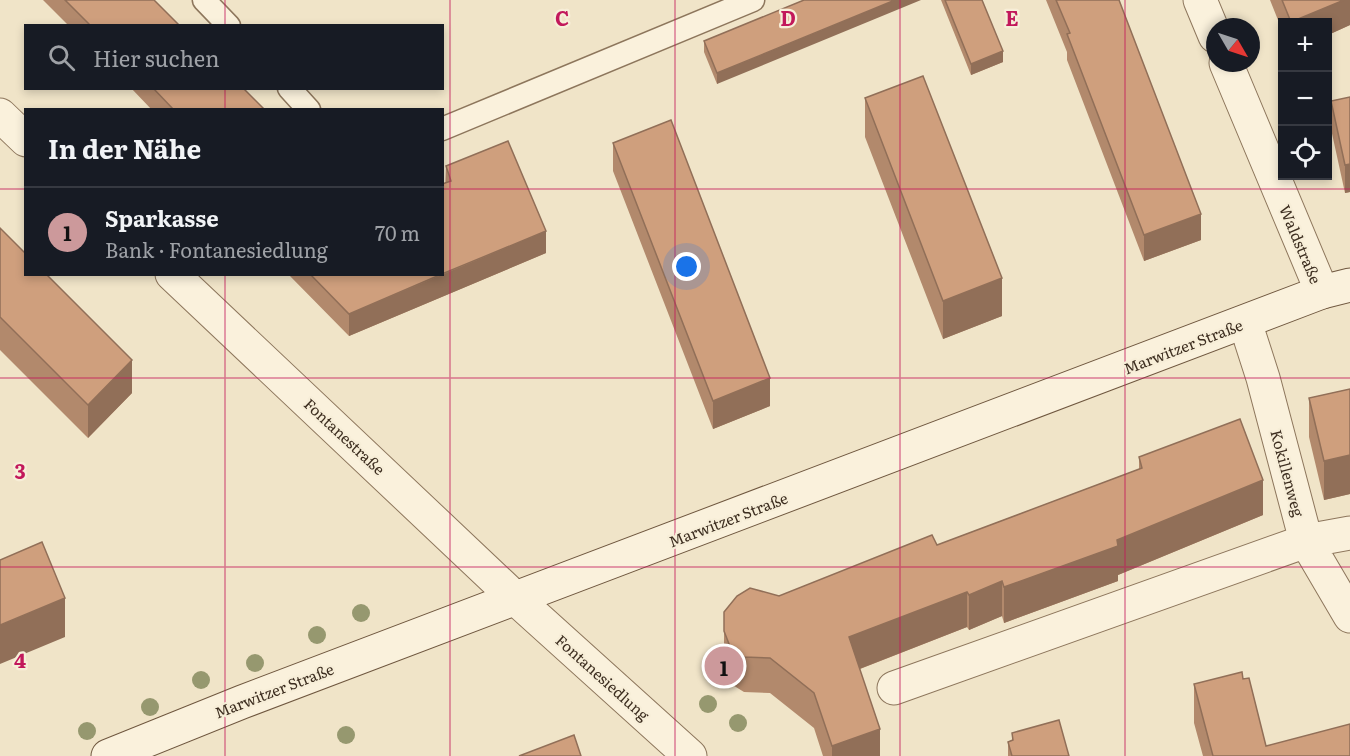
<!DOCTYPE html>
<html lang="de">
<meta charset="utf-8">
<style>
:root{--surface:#171b24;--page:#242831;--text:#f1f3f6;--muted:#9ea1a6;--line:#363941;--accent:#cc999b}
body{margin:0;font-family:Literata,serif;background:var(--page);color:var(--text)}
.controls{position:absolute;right:18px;top:18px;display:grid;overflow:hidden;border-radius:0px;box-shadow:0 3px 9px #0003}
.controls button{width:54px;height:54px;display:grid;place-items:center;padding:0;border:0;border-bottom:2px solid var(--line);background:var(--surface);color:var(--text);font:30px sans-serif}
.compass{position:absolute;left:1206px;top:18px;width:54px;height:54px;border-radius:50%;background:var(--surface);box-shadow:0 3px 9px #0003;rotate:129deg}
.you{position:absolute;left:687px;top:267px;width:21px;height:21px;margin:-15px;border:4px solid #fff;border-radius:50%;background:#1a73e8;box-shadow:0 0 0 9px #1a73e833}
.badge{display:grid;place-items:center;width:39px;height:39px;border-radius:50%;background:var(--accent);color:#111;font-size:20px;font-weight:700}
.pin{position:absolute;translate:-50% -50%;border:3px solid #fff;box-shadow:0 2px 6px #0006}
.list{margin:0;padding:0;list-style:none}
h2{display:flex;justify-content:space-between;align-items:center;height:78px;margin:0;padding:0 24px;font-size:26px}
h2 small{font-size:20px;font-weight:400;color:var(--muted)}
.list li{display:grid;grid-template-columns:39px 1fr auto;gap:18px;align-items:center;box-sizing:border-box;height:90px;padding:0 24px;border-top:2px solid var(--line)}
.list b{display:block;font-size:22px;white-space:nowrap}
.list p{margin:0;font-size:20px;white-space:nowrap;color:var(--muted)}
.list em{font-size:20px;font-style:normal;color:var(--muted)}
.icon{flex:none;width:33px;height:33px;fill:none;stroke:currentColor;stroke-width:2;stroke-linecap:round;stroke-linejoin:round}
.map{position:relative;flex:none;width:1350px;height:756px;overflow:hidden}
.search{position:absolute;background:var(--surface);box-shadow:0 3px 9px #0003;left:24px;top:24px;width:420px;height:66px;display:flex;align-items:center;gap:15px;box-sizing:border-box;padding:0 21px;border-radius:0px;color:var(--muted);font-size:22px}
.panel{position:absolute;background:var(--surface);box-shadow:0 3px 9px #0003;left:24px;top:108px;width:420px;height:168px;border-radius:0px}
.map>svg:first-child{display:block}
</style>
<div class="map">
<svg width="1350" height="756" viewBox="0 0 1350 756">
<rect width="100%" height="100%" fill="#f0e4c8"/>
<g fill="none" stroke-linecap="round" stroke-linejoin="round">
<g stroke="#8d765c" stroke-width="25">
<path id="service" d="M204 0 229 26
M289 88 309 110
M442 129 753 0"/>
</g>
<g stroke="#8d765c" stroke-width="35">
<path id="minor" d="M1200 0 1215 36
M1226 63 1322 292
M1245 322 1263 378 1306 541 1350 616
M516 599 690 756
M894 688 1306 541 1350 533"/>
</g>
<g stroke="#8d765c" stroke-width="35">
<path id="tertiary" d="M0 115 26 140
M172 274 516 599"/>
</g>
<g stroke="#6f573f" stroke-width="35">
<path id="secondary" d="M108 756 242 702 1322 292 1350 285"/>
</g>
<use href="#service" stroke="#faf1dc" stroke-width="22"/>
<use href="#minor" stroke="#faf1dc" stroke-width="33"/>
<use href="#tertiary" stroke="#faf1dc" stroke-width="33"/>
<use href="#secondary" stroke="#faf1dc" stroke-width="33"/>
</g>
<g fill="#96986f">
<circle cx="361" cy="613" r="9"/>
<circle cx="317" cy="635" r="9"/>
<circle cx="255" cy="663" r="9"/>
<circle cx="201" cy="680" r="9"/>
<circle cx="708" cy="704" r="9"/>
<circle cx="150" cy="707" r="9"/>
<circle cx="738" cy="723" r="9"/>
<circle cx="87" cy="731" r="9"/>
<circle cx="346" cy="735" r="9"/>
</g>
<path fill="#b2896c" d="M43 0H154L180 26H69Z
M804 0 717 84 704 52V41Z
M941 0H982L1003 62 971 75Z
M1046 0H1119L1201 240 1144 261 1067 60V52Z
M1270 0H1350V25L1328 35V22H1282V30Z
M131 88H243L265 110H152Z
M1350 97V192L1345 193 1331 129V101Z
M865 98 1002 316 943 339 865 137Z
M613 143 770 406 713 429 613 171Z
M446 166 546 253 349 336 288 274H442Z
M0 228 132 393 88 438 0 350Z
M1350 389V494L1324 500 1309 437V398Z
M1139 457 1263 515 1118 575V581L1004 623 1002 616 969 630 967 627 860 669 880 756H823L814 728 770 693 744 692 731 684 724 666V612L779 596 937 545 1139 469Z
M1243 679 1266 746 1350 756H1203L1194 723V684Z
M1012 733 1069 756H1008V742L1012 741Z"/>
<path fill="#916f58" d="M895 0H921L717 84V73Z
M1344 0H1350V25L1328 35V22H1291Z
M1003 51V62L971 75V64Z
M1350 164V192L1345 193V165Z
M1201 214V240L1144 261V235Z
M546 231V253L349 336V314Z
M1002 278V316L943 339V301Z
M132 360V393L88 438V405Z
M770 378V406L713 429V401Z
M1350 455V494L1324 500V461Z
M1263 480V515L1118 575V581L1004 623V587Z
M1002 581V616L969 630V595Z
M967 592V627L849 673V637Z
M65 598V637L0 664V625Z
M880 729V756H832V746Z"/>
<path fill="#cf9f7d" stroke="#916f58" stroke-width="1.5" d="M65 0H154L180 26H91Z
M804 0H895L717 73 704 41Z
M945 0H982L1003 51 971 64Z
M1056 0H1119L1201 214 1144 235 1067 34 1070 33Z
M1282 0H1344L1291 22Z
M923 76 1002 278 943 301 865 98Z
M153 88H243L265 110H174Z
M1350 97V164L1345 165 1331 101Z
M671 120 770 378 713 401 613 143Z
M508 141 546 231 442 274V184L451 181 446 166Z
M0 228 26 254V274H46L132 360 88 405 0 317Z
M310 274H442L349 314Z
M1350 389V455L1324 461 1309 398Z
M1240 419 1263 480 1117 540 1118 546 1004 587 1002 581 969 595 967 592 849 637 880 729 832 746 814 693 770 658 744 657 731 649 724 631V612L737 596 750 588 779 596 932 535 937 545 1142 468 1139 457Z
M42 542 65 598 0 625V560Z
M1242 672 1243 679 1249 678 1266 746 1350 724V756H1213L1194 684Z
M1059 720 1069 756H1012L1008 742 1013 740 1012 733Z
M574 735 581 756H519Z"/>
<path fill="none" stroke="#c2185b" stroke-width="1.5" stroke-opacity="0.55" d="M225 0V26M450 0V756M675 0V756M900 0V756M1125 0V756M225 88V110M0 189H26M442 189H1350M225 274V756M0 378H1350M0 567H1350"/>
<g text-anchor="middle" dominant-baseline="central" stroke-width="4.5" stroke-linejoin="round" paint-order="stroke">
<g font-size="15" fill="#3d2e20" stroke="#f7eed8">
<text transform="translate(1301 244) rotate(67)">Waldstraße</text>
<text transform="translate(1183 346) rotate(-21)">Marwitzer Straße</text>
<text transform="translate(345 436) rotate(43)">Fontanestraße</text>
<text transform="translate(1288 473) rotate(75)">Kokillenweg</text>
<text transform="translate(728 519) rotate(-21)">Marwitzer Straße</text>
<text transform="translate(603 677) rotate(42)">Fontanesiedlung</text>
<text transform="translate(274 690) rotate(-21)">Marwitzer Straße</text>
</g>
</g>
<g font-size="20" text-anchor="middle" font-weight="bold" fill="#c2185b" stroke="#f7eed8" stroke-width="4.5" stroke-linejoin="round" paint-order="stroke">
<text x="562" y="26">C</text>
<text x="788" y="26">D</text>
<text x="1012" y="26">E</text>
<text x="20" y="479">3</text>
<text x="20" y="668">4</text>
</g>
</svg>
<div class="controls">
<button>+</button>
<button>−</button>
<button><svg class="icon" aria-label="locate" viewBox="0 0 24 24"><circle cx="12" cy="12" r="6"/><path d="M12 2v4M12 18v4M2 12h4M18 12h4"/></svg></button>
</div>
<svg class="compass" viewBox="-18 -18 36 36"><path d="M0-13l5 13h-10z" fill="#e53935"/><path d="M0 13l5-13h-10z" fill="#9ea1a6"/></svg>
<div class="you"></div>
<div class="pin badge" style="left:724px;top:666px">1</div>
<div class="search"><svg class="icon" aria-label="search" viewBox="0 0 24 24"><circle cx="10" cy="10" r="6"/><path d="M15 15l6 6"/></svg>Hier suchen</div>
<section class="panel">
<h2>In der Nähe<small></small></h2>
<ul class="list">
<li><span class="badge">1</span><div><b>Sparkasse</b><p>Bank · Fontanesiedlung</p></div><em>70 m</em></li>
</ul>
</section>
</div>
